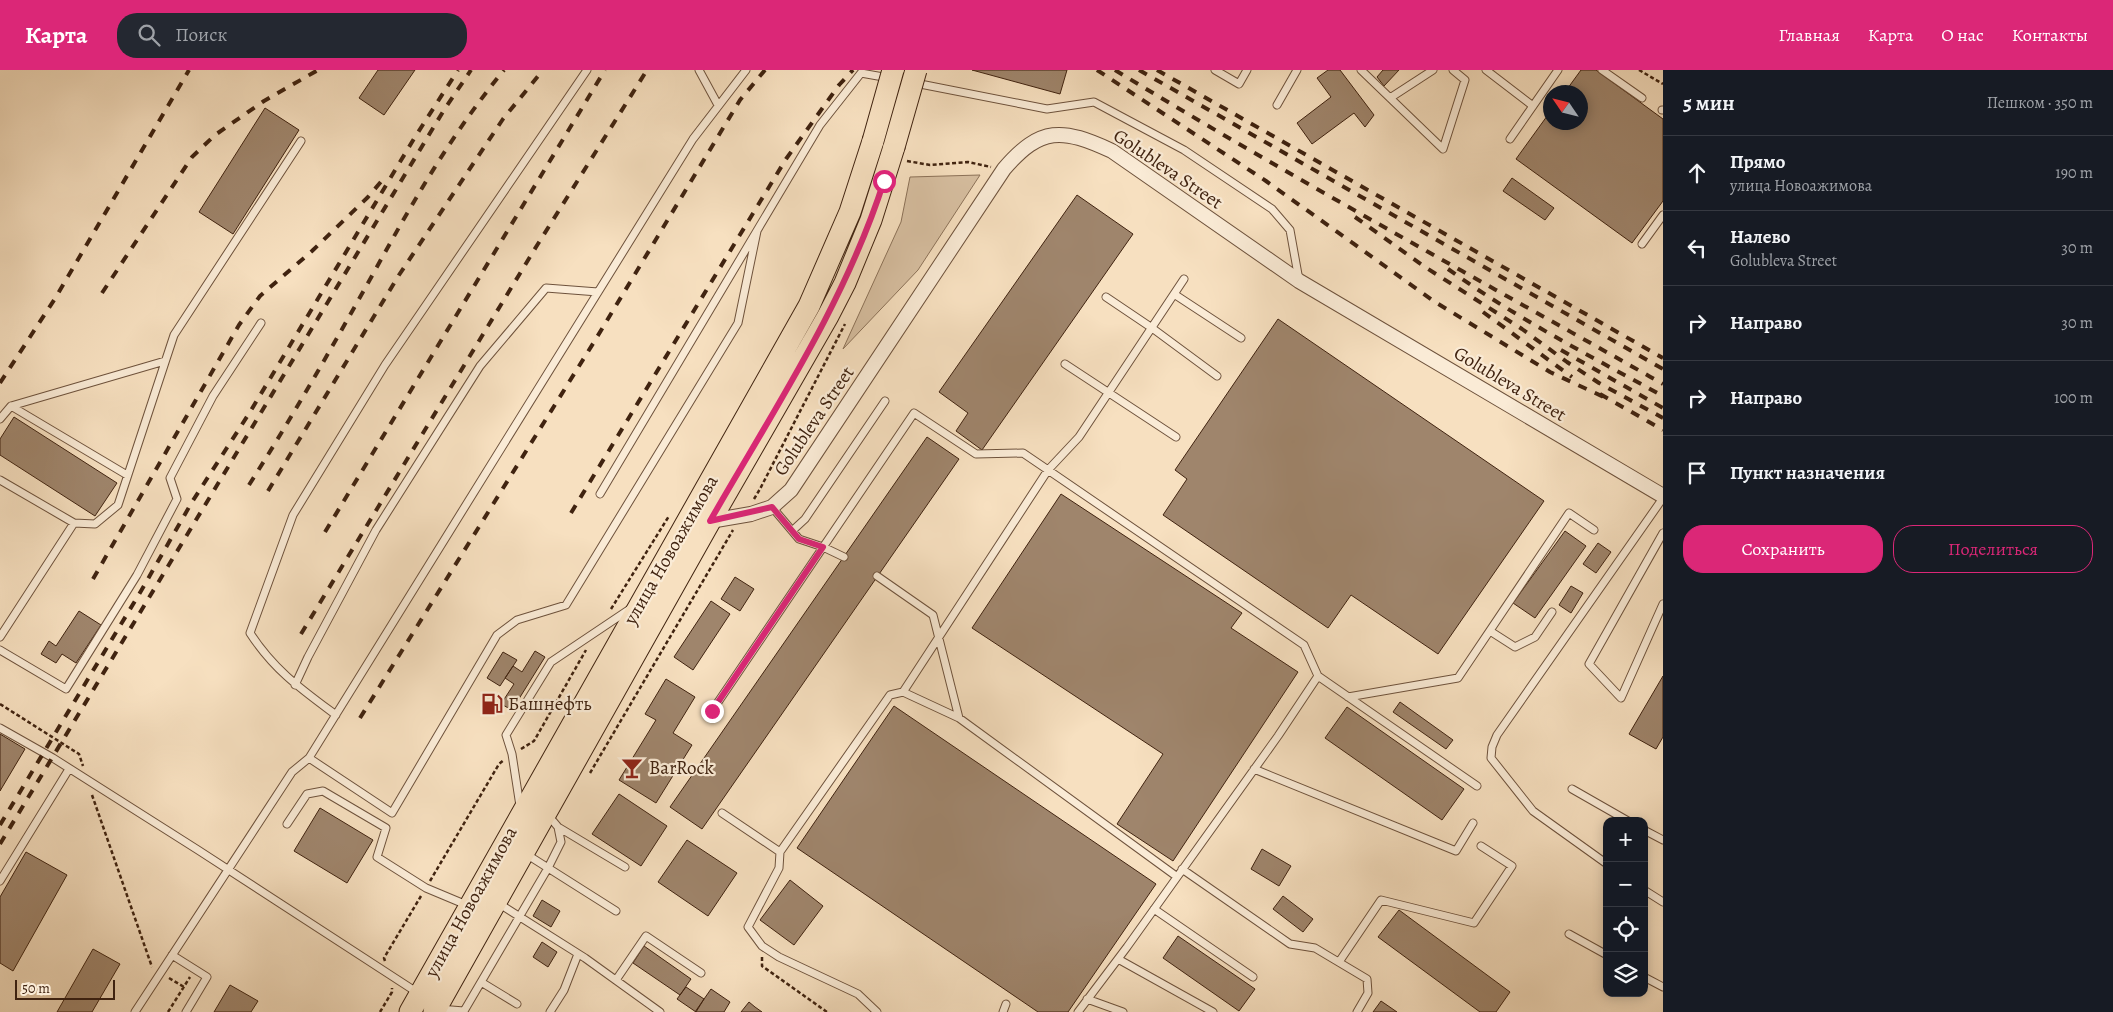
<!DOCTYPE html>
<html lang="ru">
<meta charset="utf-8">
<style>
:root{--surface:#171b24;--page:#242831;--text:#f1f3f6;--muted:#9ea1a6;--line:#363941;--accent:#db2777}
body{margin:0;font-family:Alegreya,serif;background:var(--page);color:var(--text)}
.controls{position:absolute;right:15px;bottom:15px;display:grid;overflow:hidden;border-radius:10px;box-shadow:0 2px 12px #0003}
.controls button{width:45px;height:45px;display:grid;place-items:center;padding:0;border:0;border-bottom:1px solid var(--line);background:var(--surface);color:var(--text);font:25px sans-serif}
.compass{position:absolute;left:1543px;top:15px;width:45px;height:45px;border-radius:50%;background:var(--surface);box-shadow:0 2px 12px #0003;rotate:305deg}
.scale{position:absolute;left:15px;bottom:12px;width:100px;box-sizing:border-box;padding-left:5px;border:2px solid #402310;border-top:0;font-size:14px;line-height:18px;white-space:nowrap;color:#402310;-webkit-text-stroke:4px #faebd6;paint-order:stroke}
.stop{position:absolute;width:15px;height:15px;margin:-11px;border:4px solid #db2777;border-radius:50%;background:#fff}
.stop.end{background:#db2777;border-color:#fff;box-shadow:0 1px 5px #0008}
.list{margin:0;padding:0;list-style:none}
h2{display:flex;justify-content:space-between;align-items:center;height:65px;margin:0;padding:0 20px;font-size:21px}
h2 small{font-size:16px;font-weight:400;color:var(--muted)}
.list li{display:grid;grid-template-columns:32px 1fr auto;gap:15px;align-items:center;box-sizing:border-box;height:75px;padding:0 20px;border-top:1px solid var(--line)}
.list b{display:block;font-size:19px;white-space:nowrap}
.list p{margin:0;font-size:16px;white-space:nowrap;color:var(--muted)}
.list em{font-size:16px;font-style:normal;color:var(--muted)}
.actions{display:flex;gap:10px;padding:15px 20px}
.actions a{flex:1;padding:11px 0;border:1px solid var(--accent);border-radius:20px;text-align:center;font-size:18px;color:var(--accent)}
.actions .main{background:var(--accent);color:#fff}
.icon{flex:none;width:28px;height:28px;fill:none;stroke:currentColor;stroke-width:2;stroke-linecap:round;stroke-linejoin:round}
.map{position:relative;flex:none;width:1663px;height:942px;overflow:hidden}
header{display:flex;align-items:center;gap:30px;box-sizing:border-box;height:70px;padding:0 25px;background:var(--accent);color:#fff}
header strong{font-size:24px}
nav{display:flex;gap:28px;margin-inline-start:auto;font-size:18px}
.search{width:350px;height:45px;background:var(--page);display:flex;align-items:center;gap:12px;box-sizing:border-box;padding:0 18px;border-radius:20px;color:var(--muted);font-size:19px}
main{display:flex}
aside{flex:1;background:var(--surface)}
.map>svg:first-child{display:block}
</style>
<header>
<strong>Карта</strong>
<div class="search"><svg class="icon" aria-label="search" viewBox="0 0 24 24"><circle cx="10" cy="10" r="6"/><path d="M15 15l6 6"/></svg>Поиск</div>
<nav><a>Главная</a><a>Карта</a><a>О нас</a><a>Контакты</a></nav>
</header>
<main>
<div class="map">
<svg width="1663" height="942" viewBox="0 0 1663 942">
<rect width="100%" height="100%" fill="#f7e0c0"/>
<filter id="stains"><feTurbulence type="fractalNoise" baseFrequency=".004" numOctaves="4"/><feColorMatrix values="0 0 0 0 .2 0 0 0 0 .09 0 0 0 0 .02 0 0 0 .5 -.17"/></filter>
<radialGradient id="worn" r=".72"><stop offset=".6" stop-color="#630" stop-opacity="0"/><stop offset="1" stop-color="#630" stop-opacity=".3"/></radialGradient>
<path fill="#d8c0a2" stroke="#8c7259" d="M980 105 918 200 843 279 901 152 910 107Z"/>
<path fill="#9f856c" stroke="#402310" d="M378 0H415L384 45 359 28Z
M972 0H1067L1060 24Z
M1328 0H1340L1374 45 1365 57 1354 43 1312 74 1297 53 1331 27 1317 8Z
M1383 0H1399L1384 16 1377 7Z
M1581 0H1596L1663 49V131L1632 173 1516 89 1550 42V52H1580V22H1565Z
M265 38 299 60 233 164 199 142Z
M1512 108 1554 138 1545 150 1503 121Z
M1077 125 1133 164 982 380 956 361 968 343 939 322Z
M1278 249 1544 431 1438 584 1351 525 1328 558 1163 445 1187 409 1175 400Z
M14 347 117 413 95 446 0 385V369Z
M927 367 959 389 702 759 670 737Z
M1061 424 1242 543 1231 558 1298 602 1173 791 1117 754 1163 684 972 558Z
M1565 461 1586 476 1535 548 1513 533Z
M1598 473 1611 482 1596 503 1583 494Z
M735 507 754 519 740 541 721 529Z
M1571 516 1583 523 1571 543 1559 535Z
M711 531 730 544 693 600 674 587Z
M79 541 101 555 76 593 62 584 56 593 41 584 49 571 56 576Z
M535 581 545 587 512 640 501 634 514 614 505 608 513 596 522 602Z
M503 582 517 590 500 616 487 608Z
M1663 606V667L1656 679 1629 664Z
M666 609 695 627 673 663 692 675 656 733 619 710 656 650 645 644Z
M1400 632 1453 670 1446 679 1393 642Z
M894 636 1156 814 1068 942H1038L797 778Z
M1347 637 1464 719 1442 750 1325 668Z
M0 664 25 679 0 721Z
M619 724 667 756 641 796 592 764Z
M320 738 373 770 347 813 294 781Z
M687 770 737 803 708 846 658 812Z
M1262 779 1291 796 1279 816 1251 799Z
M26 782 67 805 13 901 0 893V827Z
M790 810 823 836 794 875 760 850Z
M1283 826 1313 849 1303 862 1273 839Z
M542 830 560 841 551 857 533 846Z
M1399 840 1510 922 1496 942H1480L1378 867Z
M1178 866 1255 919 1239 941 1163 888Z
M542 872 557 882 548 897 533 887Z
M644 876 691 909 680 925 633 893Z
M93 879 120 894 92 942H57Z
M230 915 258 931 251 942H214Z
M686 917 704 929 696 942 677 929Z
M711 919 730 932 724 942H695Z
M1381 931 1397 942H1373Z
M749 932 755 937 762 942H741Z"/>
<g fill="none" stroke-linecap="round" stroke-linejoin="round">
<g stroke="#6e523c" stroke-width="9">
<path id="lane" d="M699 0 718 35
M1215 0 1239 14 1247 0
M1361 0 1443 79 1465 10 1453 0
M1486 0 1533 36
M1602 0 1642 28
M915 13 1047 39 1094 32 1184 80 1272 139 1290 160 1299 210
M1390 28 1433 0
M1277 35 1297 0
M1662 40H1663
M1510 69 1558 0
M1642 174 1663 145
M1174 224 1241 268
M1106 227 1152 258 1217 306
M1065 294 1176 367
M11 336 127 405
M0 349 11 336 165 291
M0 410 74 453 95 454 118 435 174 265 301 71
M600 424 820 55 861 3 889 8
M772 437 799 469 823 477 844 487
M792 461 805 449 885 331
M1663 463 1589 594 1621 628 1663 534
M877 506 933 545 959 648 1176 806
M1490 561 1515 577 1535 567 1552 542
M0 567 74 453
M0 580 66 619 137 505 177 429 170 408 213 326 261 253
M1318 606 1477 716
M295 615 308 587 376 460 480 296 546 218 598 222
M903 622 959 648
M1348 627 1458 608 1569 443 1594 460
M712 641 914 343 976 384 1023 383 1048 400 1079 367 1184 209
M336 645C301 619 274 600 250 563L293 445 385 295 587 0
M0 658 53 688 198 780 418 923
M309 688 693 69 746 0
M1254 699 1456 781 1473 753
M1572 719 1628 751
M520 736 512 684 506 665 551 592 630 539
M722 743 780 782 779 798 748 857 762 876 779 887 858 924 877 942
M287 754 307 724 323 721 386 758 377 787 426 818 469 836
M558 757 625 797
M1644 760 1663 770
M780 782 890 625 903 622 1048 400 1304 575 1318 606 1278 666 1127 877 1078 942
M526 784 616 841
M1607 794 1533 741 1491 688 1492 677 1497 665 1663 428
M1182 799 1290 874 1315 878 1367 909 1368 923 1357 942
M0 811 69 699
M1644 820 1663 832
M498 833 585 888 660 942
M1154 839 1253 907
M1569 864 1607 885
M172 885 207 907 186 942
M1118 889 1213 942
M1339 892 1381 830 1474 853 1512 796 1481 776
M1644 907 1663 917
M616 910 646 866 701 903
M481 912 517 934
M1087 929 1123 942
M439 939 464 941 548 798 561 772 558 757 547 744
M135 942 292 702 309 688 392 743 497 565 517 550 566 535 738 253 757 161
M550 942 564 920 578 884
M1003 942 1006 934"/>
</g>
<g stroke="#6e523c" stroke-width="16">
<path id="street" d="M710 451 751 444 772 437 791 420 1004 99C1041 56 1062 58 1112 81L1299 211 1663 426"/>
</g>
<g stroke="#402310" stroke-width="23">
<path id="primary" d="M410 942 809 236 850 142 873 71
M434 942 710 451 828 246 845 213 871 150 894 77"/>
</g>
<path stroke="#402310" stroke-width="2.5" stroke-dasharray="4 2.5" stroke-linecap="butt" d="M1639 0 1663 14
M907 91 930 95 968 92 991 97
M754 429 760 419 845 254
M611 539 669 446
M0 634 79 684 83 696
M521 679 534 671 586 580
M590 703 733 460
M92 725 152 897
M430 811 499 694 504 690
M762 887V896L827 942
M385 891 384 888 421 826
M169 908 184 917
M168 942 190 907
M380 942 392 922V918"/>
<use href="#lane" stroke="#faebd6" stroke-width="7"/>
<use href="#street" stroke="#faebd6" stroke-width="14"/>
<use href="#primary" stroke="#f7e0c0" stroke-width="21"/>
<path stroke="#402310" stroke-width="4" stroke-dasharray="9 9" stroke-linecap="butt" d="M1097 0 1266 111 1435 232 1550 302 1606 328
M1115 0C1295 110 1480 210 1663 314
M1139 0 1663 299
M1157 0 1663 288
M1355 147 1425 197 1522 259 1567 292 1599 313 1663 348
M1448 199C1516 248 1590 286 1663 326
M102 223 192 87 215 65 264 31 318 0
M1483 242 1572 307
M1561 280 1663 338
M0 313 56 227 189 0
M1600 324 1663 360
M249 415C291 349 330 281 368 213 410 137 449 67 504 0
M268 421 399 205 503 49 543 0
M571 443 786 89 839 15 853 0
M325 462 605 0
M93 509 239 255 260 226 312 181 368 127 385 107
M301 564 536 177 647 0
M360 648 594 272 740 30 765 0
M0 755 141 521 192 432 250 342 415 67 458 0
M0 774 444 40 471 0"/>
<g stroke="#402310" stroke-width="23" stroke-linecap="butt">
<path id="primary-bridge" d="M873 71 893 0
M894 77 916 0"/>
</g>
<use href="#primary-bridge" stroke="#f7e0c0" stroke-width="21"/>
</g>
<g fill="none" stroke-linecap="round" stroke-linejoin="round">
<path stroke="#db2777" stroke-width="6" d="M712 641 823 477 799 469 772 437 710 451C773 341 845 233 884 111"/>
</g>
<defs>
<g id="fuel-bare" transform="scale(1.725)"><path d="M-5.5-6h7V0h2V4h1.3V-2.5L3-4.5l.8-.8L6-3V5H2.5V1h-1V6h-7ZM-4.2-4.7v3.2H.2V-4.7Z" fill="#8f2418" stroke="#faebd6" stroke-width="2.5" paint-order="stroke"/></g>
<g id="bar-bare" transform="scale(1.725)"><path d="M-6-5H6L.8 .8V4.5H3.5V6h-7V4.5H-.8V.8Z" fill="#8f2418" stroke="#faebd6" stroke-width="2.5" paint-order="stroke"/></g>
</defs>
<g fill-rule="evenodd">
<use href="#fuel-bare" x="492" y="634"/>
<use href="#bar-bare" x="632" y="698"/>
</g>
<g text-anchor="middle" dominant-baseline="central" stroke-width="4.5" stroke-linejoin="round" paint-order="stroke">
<g font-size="19" fill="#402310" stroke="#faebd6">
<text transform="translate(1168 99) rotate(34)">Golubleva Street</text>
<text transform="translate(1510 314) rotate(31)">Golubleva Street</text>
<text transform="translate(814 351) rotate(-56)">Golubleva Street</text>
<text transform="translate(671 480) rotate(-60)">улица Новоажимова</text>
<text transform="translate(471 832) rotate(-61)">улица Новоажимова</text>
</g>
<g font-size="19" fill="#402310" stroke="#faebd6" text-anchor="start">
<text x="508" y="634">Башнефть</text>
<text x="649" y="698">BarRock</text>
</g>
</g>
<rect width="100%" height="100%" filter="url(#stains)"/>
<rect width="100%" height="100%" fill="url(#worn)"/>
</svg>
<div class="controls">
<button>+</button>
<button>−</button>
<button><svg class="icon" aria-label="locate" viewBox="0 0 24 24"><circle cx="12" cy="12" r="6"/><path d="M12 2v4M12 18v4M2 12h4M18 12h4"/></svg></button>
<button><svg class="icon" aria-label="layers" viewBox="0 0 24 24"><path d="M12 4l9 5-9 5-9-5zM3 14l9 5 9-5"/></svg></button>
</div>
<svg class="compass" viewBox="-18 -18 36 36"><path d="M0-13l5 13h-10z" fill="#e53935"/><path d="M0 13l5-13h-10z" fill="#9ea1a6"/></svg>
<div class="scale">50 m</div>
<div class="stop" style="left:884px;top:111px"></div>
<div class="stop end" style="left:712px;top:641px"></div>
</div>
<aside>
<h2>5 мин<small>Пешком · 350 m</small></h2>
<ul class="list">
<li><svg class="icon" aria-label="ahead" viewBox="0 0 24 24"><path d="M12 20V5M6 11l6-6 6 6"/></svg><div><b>Прямо</b><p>улица Новоажимова</p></div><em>190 m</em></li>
<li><svg class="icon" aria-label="left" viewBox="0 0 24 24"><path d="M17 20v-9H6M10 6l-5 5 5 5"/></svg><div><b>Налево</b><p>Golubleva Street</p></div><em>30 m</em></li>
<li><svg class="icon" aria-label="right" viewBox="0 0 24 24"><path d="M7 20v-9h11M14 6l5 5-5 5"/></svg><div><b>Направо</b></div><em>30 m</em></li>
<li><svg class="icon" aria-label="right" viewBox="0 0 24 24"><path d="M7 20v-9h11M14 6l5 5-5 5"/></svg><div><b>Направо</b></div><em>100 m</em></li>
<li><svg class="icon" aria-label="arrive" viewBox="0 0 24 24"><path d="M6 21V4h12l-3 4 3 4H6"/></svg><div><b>Пункт назначения</b></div></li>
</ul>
<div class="actions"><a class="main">Сохранить</a><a>Поделиться</a></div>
</aside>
</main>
